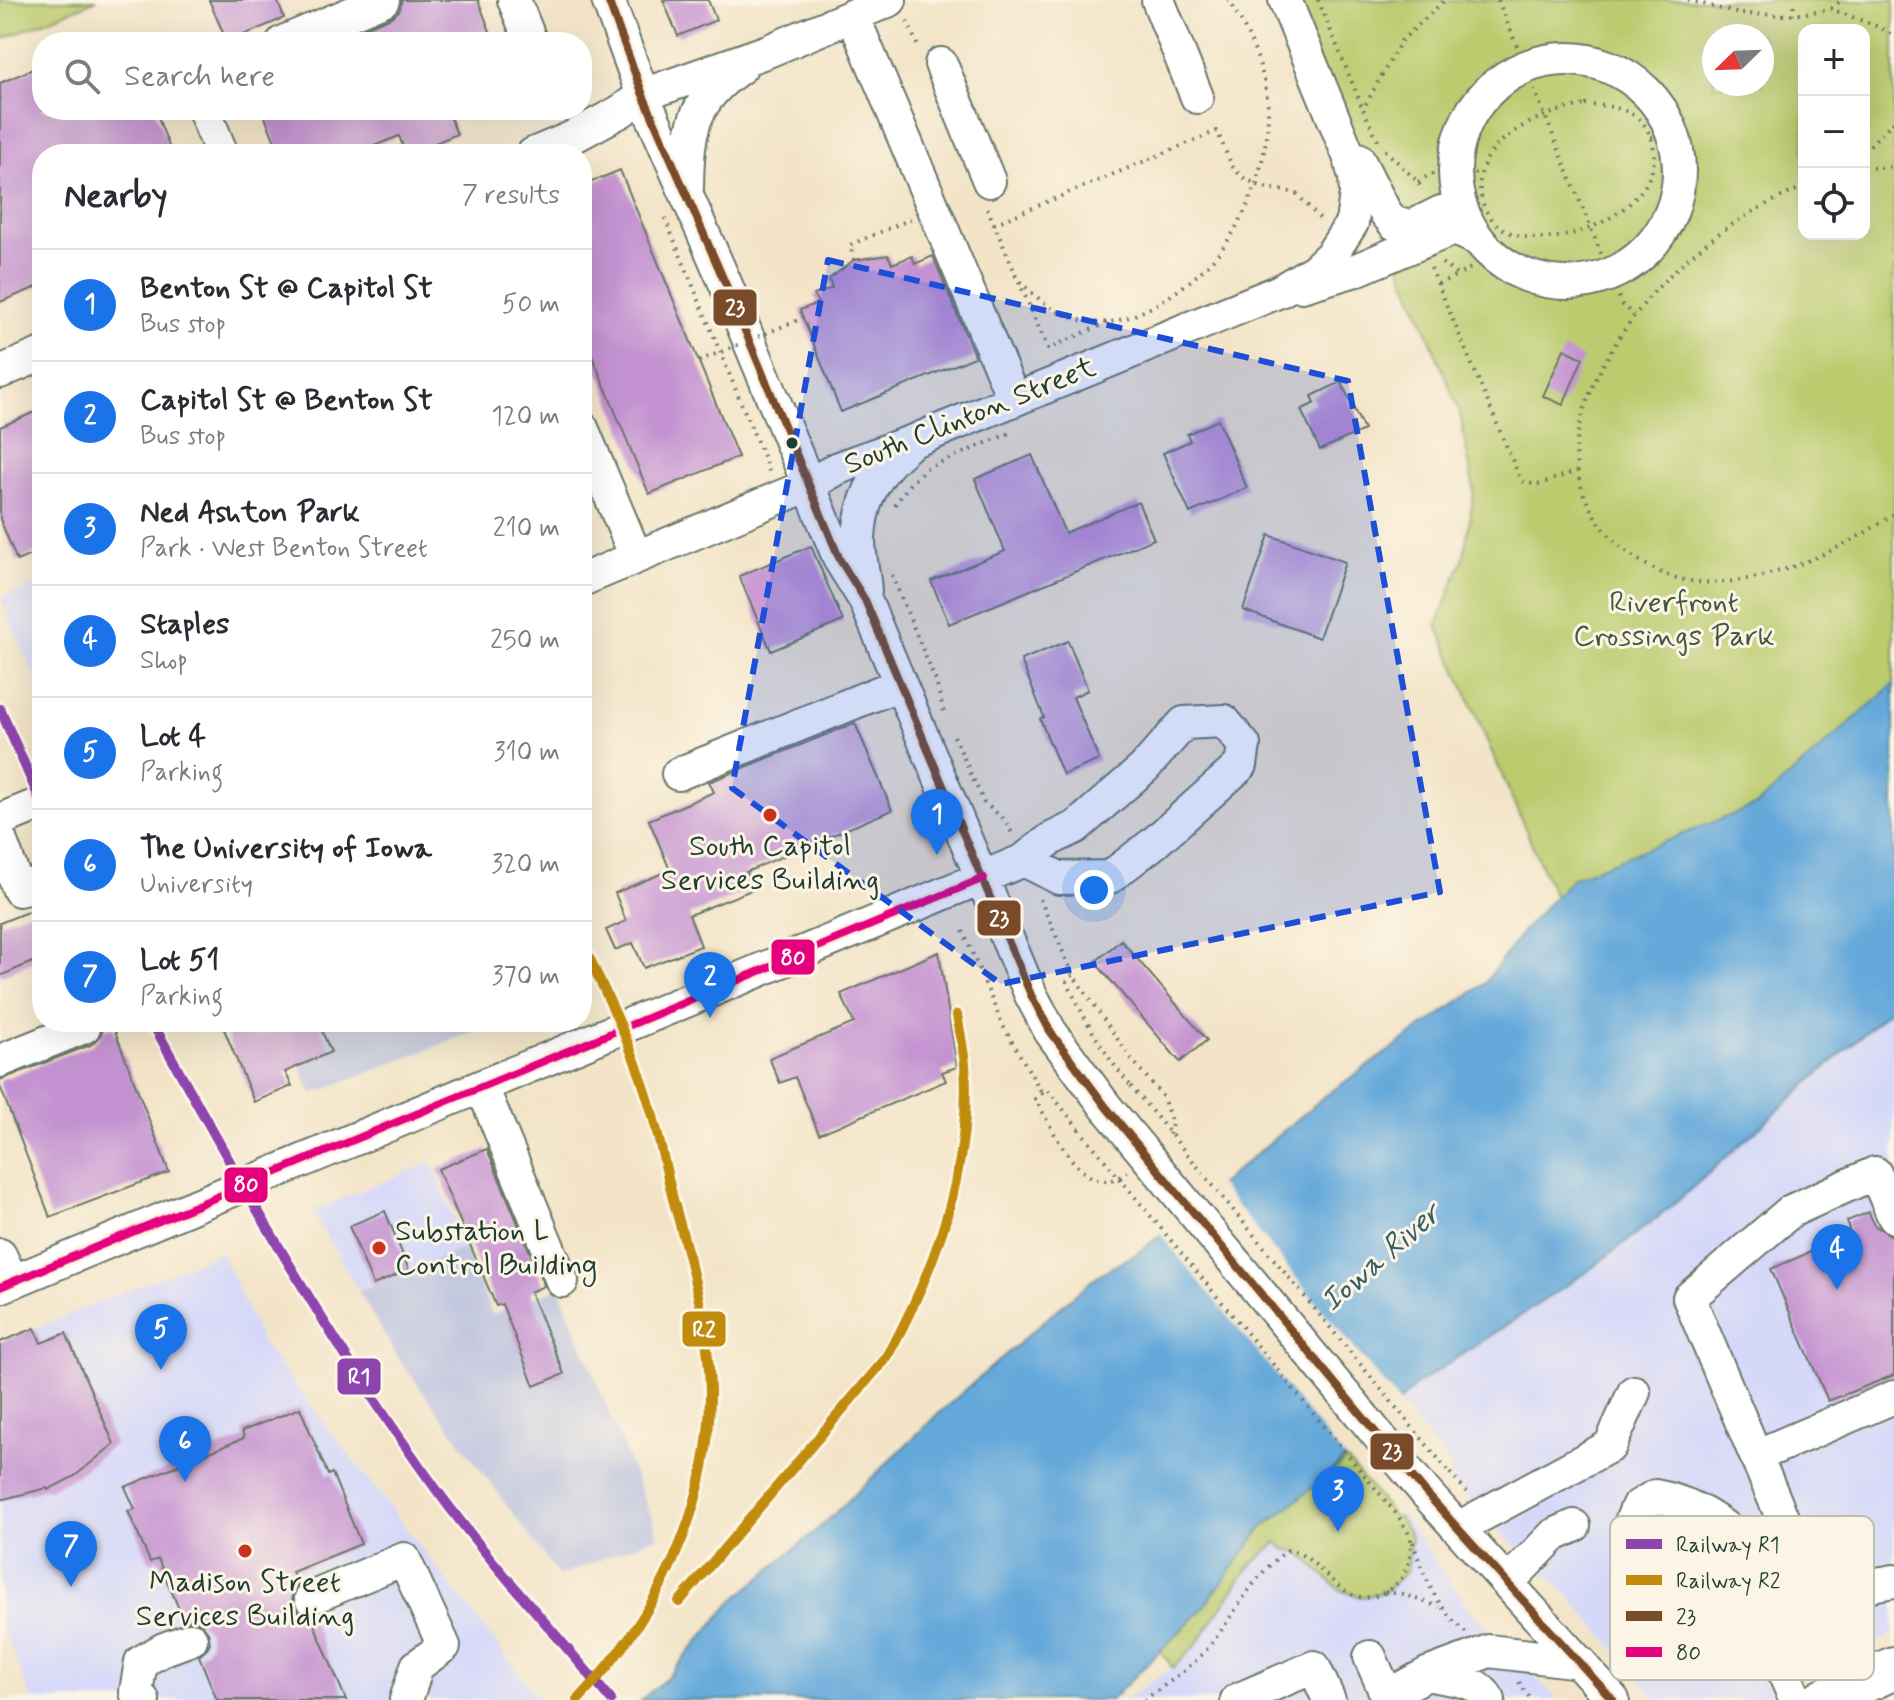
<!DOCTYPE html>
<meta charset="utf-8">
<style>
:root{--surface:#fff;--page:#f7f7f7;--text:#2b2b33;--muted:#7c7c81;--line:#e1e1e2;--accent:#1a73e8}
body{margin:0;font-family:Mynerve,sans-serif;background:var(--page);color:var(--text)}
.controls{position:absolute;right:24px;top:24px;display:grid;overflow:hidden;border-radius:16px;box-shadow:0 8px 32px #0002}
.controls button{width:72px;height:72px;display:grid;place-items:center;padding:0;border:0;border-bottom:2px solid var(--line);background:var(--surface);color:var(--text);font:40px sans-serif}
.compass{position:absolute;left:1702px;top:24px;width:72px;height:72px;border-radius:50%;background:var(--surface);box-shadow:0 8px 32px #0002;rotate:247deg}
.you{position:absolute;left:1094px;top:890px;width:28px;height:28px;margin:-20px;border:6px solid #fff;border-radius:50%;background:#1a73e8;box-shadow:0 0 0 12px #1a73e833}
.badge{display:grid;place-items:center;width:52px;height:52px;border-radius:50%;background:var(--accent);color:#fff;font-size:26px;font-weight:700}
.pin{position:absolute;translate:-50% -66px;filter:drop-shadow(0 2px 4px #0008)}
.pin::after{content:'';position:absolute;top:42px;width:28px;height:24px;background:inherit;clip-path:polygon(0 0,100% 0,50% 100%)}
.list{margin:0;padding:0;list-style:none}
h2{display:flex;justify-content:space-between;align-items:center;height:104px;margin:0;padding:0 32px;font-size:34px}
h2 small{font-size:26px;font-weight:400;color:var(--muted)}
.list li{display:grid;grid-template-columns:52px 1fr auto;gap:24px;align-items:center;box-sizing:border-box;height:112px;padding:0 32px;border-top:2px solid var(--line)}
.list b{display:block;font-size:30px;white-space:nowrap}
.list p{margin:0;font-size:26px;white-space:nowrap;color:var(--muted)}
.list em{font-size:26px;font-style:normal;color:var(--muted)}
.icon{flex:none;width:44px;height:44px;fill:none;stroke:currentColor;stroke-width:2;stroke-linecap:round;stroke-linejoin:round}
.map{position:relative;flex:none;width:1894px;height:1700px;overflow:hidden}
.search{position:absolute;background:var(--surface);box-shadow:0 8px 32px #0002;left:32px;top:32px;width:560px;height:88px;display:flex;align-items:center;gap:20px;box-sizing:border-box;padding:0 28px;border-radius:32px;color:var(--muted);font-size:30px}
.panel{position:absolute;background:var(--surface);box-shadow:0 8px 32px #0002;left:32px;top:144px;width:560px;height:888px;border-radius:32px}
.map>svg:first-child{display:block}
</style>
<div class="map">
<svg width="1894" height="1700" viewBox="0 0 1894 1700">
<rect width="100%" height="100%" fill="#fcf5e5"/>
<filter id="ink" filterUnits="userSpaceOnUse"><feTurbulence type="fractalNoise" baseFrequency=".0125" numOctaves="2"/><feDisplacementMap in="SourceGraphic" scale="16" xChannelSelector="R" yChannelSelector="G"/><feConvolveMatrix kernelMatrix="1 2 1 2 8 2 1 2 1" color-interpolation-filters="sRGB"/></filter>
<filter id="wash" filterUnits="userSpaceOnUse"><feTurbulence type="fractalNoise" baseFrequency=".006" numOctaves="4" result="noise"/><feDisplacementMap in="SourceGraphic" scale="32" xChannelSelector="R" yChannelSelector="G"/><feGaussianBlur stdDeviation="1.8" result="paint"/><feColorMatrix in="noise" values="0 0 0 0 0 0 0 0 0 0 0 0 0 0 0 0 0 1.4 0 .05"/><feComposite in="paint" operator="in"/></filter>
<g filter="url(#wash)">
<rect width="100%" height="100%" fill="#f3e4c8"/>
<path fill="#d5d8f9" d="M42 581V695L1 598Z
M1894 1006V1634L1754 1700H1657L1574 1601 1475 1508 1448 1474 1454 1469 1399 1403 1416 1385 1588 1271 1671 1207Z
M431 1162 492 1314 559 1288 659 1536 559 1576 397 1356 312 1211Z
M221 1252 262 1343 540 1700H32L0 1622V1343Z
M1401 1513 1470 1610 1558 1700H1123L1173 1668 1195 1646 1249 1567 1277 1542 1284 1549 1299 1551 1340 1590 1407 1571 1411 1537 1398 1516Z"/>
<path fill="#bdc3de" d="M282 1022H499L312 1094Z
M465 1248 492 1315 559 1288 659 1536 559 1576 397 1356 359 1292Z"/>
<path fill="#bbcb6e" stroke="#6d8451" stroke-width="2" fill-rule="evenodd" d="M0 0H97L0 40Z
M1293 0H1894V728L1566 923 1437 625 1464 556 1474 491 1460 413ZM1804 30H1864V234H1804ZM1714 36H1762V84H1714Z
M1347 1460 1395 1518 1398 1516 1411 1537 1407 1571 1385 1592 1362 1597 1340 1590 1299 1552 1284 1549 1277 1542 1249 1567 1195 1646 1173 1668 1160 1651 1201 1610 1263 1527Z"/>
<path fill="#65a9da" stroke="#427387" stroke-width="2" d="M1894 684V1006L1671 1207 1588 1271 1416 1385 1325 1478 1263 1527 1201 1610 1111 1700H641L668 1677 733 1601 826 1522 939 1413 1051 1315 1098 1275 1141 1251 1325 1096 1485 983 1522 932 1572 878 1757 805Z"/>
<path fill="#f3e4c8" d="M1216 1181 1402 1406 1347 1461 1158 1231Z"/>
<g id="blocks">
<path fill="#c492d1" d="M209 0H277L284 18 227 42Z
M402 0H478L494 42H359L355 32 391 17 399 11Z
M663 0H708L716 20 678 36Z
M42 65V110H155L172 154H42V285L0 302V83Z
M262 110H447L457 134 409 154H406L399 136 354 154H280Z
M620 170 738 457 649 494 582 331V186Z
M888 255 892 264 912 256 915 264 933 256 975 357 841 412 800 310 818 303 814 295 832 288 829 279 854 260Z
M1564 349 1583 358 1563 405 1543 396Z
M1341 382 1364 430 1320 450 1301 410 1315 403 1312 396Z
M42 409V550L17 561 0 519V427Z
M1218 420 1247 488 1190 513 1163 453 1190 441 1187 434Z
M1032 455 1065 533 1138 502 1154 539 949 624 931 581 1005 551 975 479Z
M1269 535 1345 562 1319 638 1243 610Z
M811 546 843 621 771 651 739 576Z
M1068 641 1088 690 1073 697 1099 760 1063 775 1040 719 1044 717 1021 660Z
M855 723 892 810 746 872 754 889 689 915 701 946 644 968 633 943 615 950 606 930 626 921 615 893 670 870 649 820 714 792 709 782Z
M32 910 42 913V958L0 976V923Z
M1121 940 1207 1040 1180 1062 1095 962Z
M939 952 957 1067 942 1072 946 1081 819 1134 795 1077 780 1083 769 1058 854 1023 841 994Z
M221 1022H318L331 1052 285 1072 292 1086 254 1102Z
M113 1026 169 1172 50 1217 0 1086V1080L91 1045 99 1038 103 1030Z
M487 1149 544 1286 530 1292 564 1374 534 1386 502 1304 496 1306 438 1169Z
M385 1211 409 1270 373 1285 349 1226Z
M1869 1212 1874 1225 1892 1236 1894 1240V1375L1828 1401 1771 1269 1850 1235 1847 1221Z
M35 1328 41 1343 66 1333 114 1444 75 1476 48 1490 47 1488 0 1500V1342Z
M300 1408 328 1475 332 1473 361 1544 292 1572 298 1585 292 1595 293 1605 300 1614 311 1617 346 1700H217L199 1656 206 1650 210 1643 208 1632 202 1624 195 1620 184 1621 158 1559 150 1562 128 1511 135 1509 125 1487 244 1438 242 1431Z"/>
</g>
</g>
<g filter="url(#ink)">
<use href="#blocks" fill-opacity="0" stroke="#697768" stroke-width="2"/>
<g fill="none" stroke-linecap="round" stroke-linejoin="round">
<g stroke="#697768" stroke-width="36">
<path id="minor" d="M514 0 531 42
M608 0 643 95 726 285 840 560 865 600 1031 995 1050 1031 1106 1107
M1158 0 1197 97
M853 16 1014 400
M283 42 383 0
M1455 171a112 112 0 1 1 224 0a112 112 0 1 1-224 0Z
M941 64 989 181
M204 110 222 154
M533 154 571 138 621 111 643 95 768 51 890 0
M1358 159 1385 212 1394 223 1411 227 1441 212
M687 188C688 131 691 101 741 67
M1302 286 1356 270 1448 231 1458 230 1479 240
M0 372 42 354
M582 428 636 557
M582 580 809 485 838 468 916 440 1280 291 1315 270 1331 255 1352 223 1356 193 1355 177 1349 156 1285 0
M865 591C864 574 859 557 859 540 860 501 876 470 907 446
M678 774 900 684
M0 820 42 803
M0 839 19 890 37 883 42 894
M0 1061 84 1027
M482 1087 562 1281
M1894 1217 1875 1173 1791 1211 1689 1298 1820 1607 1865 1586 1894 1581
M0 1255 13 1282
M0 1287 1024 860 1051 839 1076 827 1144 768 1184 723 1224 721 1244 745 1241 765 1154 843 1110 877 1059 878 1024 860
M1756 1456 1894 1397
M1426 1493 1613 1700
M1458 1528 1610 1446 1634 1392
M1508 1582 1554 1535 1574 1526
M311 1598 404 1559 444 1646 417 1666 406 1700
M1767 1635 1796 1700
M1677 1654 1675 1631 1629 1527 1637 1507 1655 1496C1686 1502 1709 1514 1733 1534
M1370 1657 1389 1700
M1427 1674C1450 1680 1476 1677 1489 1700
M1387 1696 1427 1674 1489 1651 1580 1662
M143 1700 136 1692 141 1662 164 1649 191 1639
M1237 1700 1314 1667 1329 1700"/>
</g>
<g stroke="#697768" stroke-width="46">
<path id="major" d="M1823 1700 1894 1668"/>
</g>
<path stroke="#697768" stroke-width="4" stroke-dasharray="2 6" stroke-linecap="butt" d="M1318 0 1363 109
M1498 0 1622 305 1634 315
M1688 0 1740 14 1793 15 1831 9 1879 27 1894 36
M1831 8 1842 0
M1793 15 1794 0
M907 21 919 49
M1585 105C1609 105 1636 108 1648 131 1690 213 1505 285 1482 200 1466 143 1542 111 1585 105Z
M1651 137 1681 125
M1378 140 1363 109 1401 41 1445 0
M1385 150 1418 182 1422 191
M1864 151 1894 121
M1864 168 1894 167
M1466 173 1482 174
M1418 182 1431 174H1445
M1804 187C1717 222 1644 286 1601 369 1585 401 1571 439 1578 474 1583 501 1600 529 1620 546 1640 563 1664 577 1690 581 1756 591 1841 551 1894 514
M987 208 1048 349 1108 322
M665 218 770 473
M994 224 1217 131 1232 166 1242 177 1262 187 1296 193 1322 221
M854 260 850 245 911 219
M1442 263 1457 275 1475 266
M1431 268 1519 476 1524 482 1537 485 1577 471
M1015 275C1038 303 1071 326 1109 322 1149 317 1202 277 1224 246 1251 209 1267 160 1268 114 1268 73 1249 34 1229 0
M1438 284 1457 275
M895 505 909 485 925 469 1010 433
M892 575 936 682 944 713
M954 736 984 803 1003 818 1014 836
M1040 899 1073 975 1130 1057 1163 1097 1172 1124 1168 1139
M963 931 1002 1024 1042 1093
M1073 975 1067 982C1085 1020 1103 1054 1131 1086
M1042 1093 1035 1099C1053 1127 1083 1207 1127 1172
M1042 1093 1047 1089 1079 1129
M1450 1473 1467 1492
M1413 1542C1424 1579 1437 1607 1466 1633
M1385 1592 1402 1594 1439 1607
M1519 1682 1531 1700
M1144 1700C1166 1684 1190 1669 1208 1648 1235 1615 1252 1575 1288 1550 1323 1554 1344 1622 1391 1588 1409 1575 1411 1558 1411 1537L1398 1516"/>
<use href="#minor" stroke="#fff" stroke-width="32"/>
<use href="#major" stroke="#fff" stroke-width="42"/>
<g stroke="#697768" stroke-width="36" stroke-linecap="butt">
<path id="minor-bridge" d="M1106 1107 1426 1493"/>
</g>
<path stroke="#697768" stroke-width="4" stroke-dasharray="2 6" stroke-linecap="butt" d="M699 361 803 318
M1131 1086 1450 1473
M1079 1129 1398 1516"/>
<use href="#minor-bridge" stroke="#fff" stroke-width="32"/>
<g stroke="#fcf5e5" stroke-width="14">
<path id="bus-1" d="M608 0 643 95 726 285 840 560 865 600 1031 995 1050 1031 1106 1107 1426 1493 1613 1700"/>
</g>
<g stroke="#fcf5e5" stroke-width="14">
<path id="bus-2" d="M0 1287 984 878"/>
</g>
<use href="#bus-1" stroke="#7a4b2a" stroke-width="8"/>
<use href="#bus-2" stroke="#e5007d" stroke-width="8"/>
<g stroke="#fcf5e5" stroke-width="16">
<path id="rail-1" d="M0 709 42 804
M152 1022C240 1182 329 1342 436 1489 490 1563 553 1630 611 1700"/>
</g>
<g stroke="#fcf5e5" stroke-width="16">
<path id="rail-2" d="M679 1602 887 1357C936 1268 972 1168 965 1064 963 1048 960 1031 957 1015
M578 1700C658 1616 711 1508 710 1390 709 1325 690 1261 673 1199 665 1166 658 1132 648 1099 632 1046 606 993 582 943"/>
</g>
<use href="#rail-1" stroke="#8e44ad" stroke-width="10"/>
<use href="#rail-2" stroke="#c18c0d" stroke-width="10"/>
</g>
</g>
<path fill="#1d4ed8" fill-opacity="0.2" stroke="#1d4ed8" stroke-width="6" stroke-dasharray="16 10" stroke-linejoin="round" d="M828 260 1348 381 1440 892 1001 984 732 788Z"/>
<circle fill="#1f3d34" stroke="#fcf5e5" stroke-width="3" cx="792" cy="443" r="7"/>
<g fill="#c8321e" stroke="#fcf5e5" stroke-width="3">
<circle cx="770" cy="815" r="8"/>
<circle cx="379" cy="1248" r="8"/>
<circle cx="245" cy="1551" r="8"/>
</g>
<g text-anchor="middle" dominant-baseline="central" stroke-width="6" stroke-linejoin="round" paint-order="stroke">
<g font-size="30" fill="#1f3d34" stroke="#fcf5e5">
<text transform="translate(970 416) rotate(-22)">South Clinton Street</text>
</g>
<g font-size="30" fill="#3e5940" stroke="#fcf5e5">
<text x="1674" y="602">Riverfront<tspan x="1674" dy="34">Crossings Park</tspan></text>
</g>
<g font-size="30" fill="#1f3d34" stroke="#fcf5e5">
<text x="770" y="846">South Capitol<tspan x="770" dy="34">Services Building</tspan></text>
<text x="395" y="1231" text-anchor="start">Substation L<tspan x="395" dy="34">Control Building</tspan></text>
<text x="245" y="1582">Madison Street<tspan x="245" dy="34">Services Building</tspan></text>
</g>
<g font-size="32" font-style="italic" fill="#345d66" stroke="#fcf5e5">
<text transform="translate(1381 1258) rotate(-41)">Iowa River</text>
</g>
</g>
<rect x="1610" y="1516" width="264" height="164" rx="12" fill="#fcf5e5" stroke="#babeb0" stroke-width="2"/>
<rect x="1626" y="1539" width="36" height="10" fill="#8e44ad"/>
<rect x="1626" y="1575" width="36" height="10" fill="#c18c0d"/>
<rect x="1626" y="1611" width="36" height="10" fill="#7a4b2a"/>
<rect x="1626" y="1647" width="36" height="10" fill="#e5007d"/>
<g font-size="22" fill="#1f3d34">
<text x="1676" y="1552">Railway R1</text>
<text x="1676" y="1588">Railway R2</text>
<text x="1676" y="1624">23</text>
<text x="1676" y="1660">80</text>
</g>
<g stroke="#fcf5e5" stroke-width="3">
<rect x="712" y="288" width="46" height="39" rx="8" fill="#7a4b2a"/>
<rect x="976" y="899" width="46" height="38" rx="8" fill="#7a4b2a"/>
<rect x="770" y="938" width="46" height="38" rx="8" fill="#e5007d"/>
<rect x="223" y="1166" width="46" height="38" rx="8" fill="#e5007d"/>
<rect x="681" y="1310" width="46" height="38" rx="8" fill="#c18c0d"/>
<rect x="336" y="1357" width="46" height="39" rx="8" fill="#8e44ad"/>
<rect x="1369" y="1432" width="46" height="39" rx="8" fill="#7a4b2a"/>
</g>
<g font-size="22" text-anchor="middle" font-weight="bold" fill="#fff">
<text x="735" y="315">23</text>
<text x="999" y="926">23</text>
<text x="793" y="965">80</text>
<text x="246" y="1192">80</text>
<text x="704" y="1337">R2</text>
<text x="359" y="1384">R1</text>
<text x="1392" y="1459">23</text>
</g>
</svg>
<div class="controls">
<button>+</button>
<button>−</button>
<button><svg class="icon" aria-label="locate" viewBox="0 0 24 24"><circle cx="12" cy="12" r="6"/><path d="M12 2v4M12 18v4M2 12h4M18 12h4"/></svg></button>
</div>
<svg class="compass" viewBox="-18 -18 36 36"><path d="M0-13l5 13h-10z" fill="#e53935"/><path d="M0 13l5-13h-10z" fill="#7c7c81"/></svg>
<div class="you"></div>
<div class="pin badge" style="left:937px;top:855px">1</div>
<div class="pin badge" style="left:710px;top:1018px">2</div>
<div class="pin badge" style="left:1338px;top:1532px">3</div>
<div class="pin badge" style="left:1837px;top:1290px">4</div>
<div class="pin badge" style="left:161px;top:1370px">5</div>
<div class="pin badge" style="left:185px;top:1482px">6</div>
<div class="pin badge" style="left:71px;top:1587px">7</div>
<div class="search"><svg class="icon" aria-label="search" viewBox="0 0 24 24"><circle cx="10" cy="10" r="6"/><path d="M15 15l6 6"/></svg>Search here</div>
<section class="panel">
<h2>Nearby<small>7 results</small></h2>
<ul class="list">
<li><span class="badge">1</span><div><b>Benton St @ Capitol St</b><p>Bus stop</p></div><em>50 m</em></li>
<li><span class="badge">2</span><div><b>Capitol St @ Benton St</b><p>Bus stop</p></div><em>120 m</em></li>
<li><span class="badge">3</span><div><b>Ned Ashton Park</b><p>Park · West Benton Street</p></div><em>210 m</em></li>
<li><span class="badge">4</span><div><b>Staples</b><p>Shop</p></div><em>250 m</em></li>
<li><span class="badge">5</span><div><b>Lot 4</b><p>Parking</p></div><em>310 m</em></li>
<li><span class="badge">6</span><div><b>The University of Iowa</b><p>University</p></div><em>320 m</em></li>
<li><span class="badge">7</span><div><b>Lot 51</b><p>Parking</p></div><em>370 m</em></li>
</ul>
</section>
</div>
